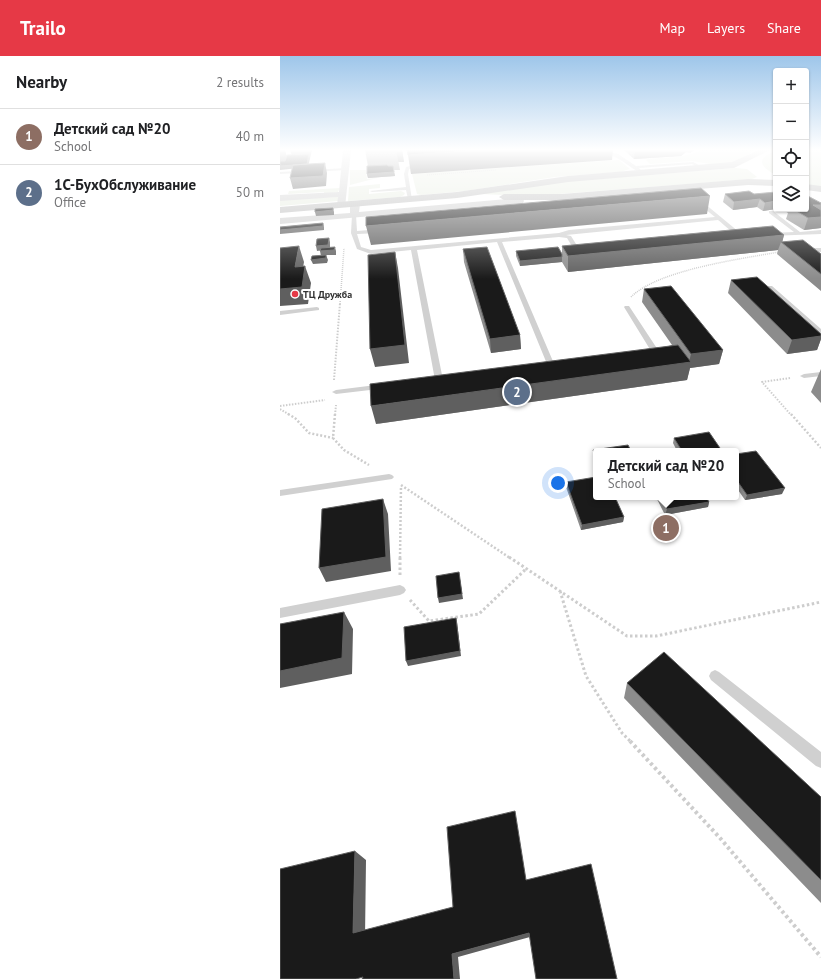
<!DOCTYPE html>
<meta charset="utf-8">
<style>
:root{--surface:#fff;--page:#f2f2f2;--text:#202124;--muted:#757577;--line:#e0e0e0;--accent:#e63946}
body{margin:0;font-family:"PT Sans",sans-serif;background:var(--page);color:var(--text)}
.controls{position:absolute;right:12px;top:12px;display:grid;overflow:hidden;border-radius:4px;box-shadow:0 1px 3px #0004}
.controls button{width:36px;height:36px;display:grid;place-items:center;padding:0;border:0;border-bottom:1px solid var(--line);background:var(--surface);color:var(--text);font:20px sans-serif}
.you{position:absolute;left:278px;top:427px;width:14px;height:14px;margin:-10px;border:3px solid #fff;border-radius:50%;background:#1a73e8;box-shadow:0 0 0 6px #1a73e833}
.badge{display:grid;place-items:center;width:26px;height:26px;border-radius:50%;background:var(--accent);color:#fff;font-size:13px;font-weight:700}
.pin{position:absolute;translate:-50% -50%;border:2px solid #fff;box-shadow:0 1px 4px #0006}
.popup{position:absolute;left:313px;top:392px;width:146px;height:52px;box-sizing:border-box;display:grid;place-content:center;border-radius:4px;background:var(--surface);filter:drop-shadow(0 1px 3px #0005);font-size:13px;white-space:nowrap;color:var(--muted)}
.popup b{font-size:15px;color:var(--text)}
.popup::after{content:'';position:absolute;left:50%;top:100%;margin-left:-8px;border:8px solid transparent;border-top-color:var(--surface)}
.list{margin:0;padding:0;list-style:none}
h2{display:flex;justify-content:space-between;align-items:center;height:52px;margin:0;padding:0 16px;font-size:17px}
h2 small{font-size:13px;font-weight:400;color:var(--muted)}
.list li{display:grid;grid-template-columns:26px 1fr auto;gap:12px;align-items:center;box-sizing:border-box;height:56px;padding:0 16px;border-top:1px solid var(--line)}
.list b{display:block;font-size:15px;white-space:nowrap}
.list p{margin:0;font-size:13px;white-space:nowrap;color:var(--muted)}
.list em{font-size:13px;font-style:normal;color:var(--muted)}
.icon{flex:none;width:22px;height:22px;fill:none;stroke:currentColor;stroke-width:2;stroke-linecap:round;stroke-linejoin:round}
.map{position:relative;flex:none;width:541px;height:923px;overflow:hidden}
header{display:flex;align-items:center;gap:24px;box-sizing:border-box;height:56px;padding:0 20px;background:var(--accent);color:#fff}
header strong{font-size:19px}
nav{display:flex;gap:22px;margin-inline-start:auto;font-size:14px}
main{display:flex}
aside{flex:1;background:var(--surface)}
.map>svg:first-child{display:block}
</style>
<header>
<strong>Trailo</strong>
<nav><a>Map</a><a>Layers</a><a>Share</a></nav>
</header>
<main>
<aside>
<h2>Nearby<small>2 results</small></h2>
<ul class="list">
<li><span class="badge" style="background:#8d6e63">1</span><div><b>Детский сад №20</b><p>School</p></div><em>40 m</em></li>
<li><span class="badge" style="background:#5c6f8a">2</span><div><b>1С-БухОбслуживание</b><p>Office</p></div><em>50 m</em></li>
</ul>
</aside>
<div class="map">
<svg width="541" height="923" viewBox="0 0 541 923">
<rect width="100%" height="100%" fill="#fff"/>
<path fill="#e6ecdf" d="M420 94H474L459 106 436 109 412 105 370 108 366 104 368 103C384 101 405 103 420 94Z
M526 94H541V131L526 128Z
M496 95V119C480 111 475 102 496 95Z
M339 104 350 113 340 116 275 121 185 135 141 139 137 138 132 118Z
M455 112 467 113 477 121 472 123 279 138 250 140 201 138 267 127Z
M70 114H86L87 123 97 122 70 129Z
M100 128V132L89 133V138L121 135 125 137 124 139 120 141 68 145 69 131Z
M60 132 58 136 44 138V136L8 138 9 135Z
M56 141H58V145L0 150V144Z"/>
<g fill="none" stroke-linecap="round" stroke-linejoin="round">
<path stroke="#cdcdcd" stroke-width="1" stroke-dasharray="1 1" stroke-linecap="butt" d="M147 119 216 114"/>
<path stroke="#cdcdcd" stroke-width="1.5" stroke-dasharray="1 1" stroke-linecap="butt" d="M351 241C378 214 460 203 499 196
M60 248 64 192"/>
<path stroke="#cdcdcd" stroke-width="2" stroke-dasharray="1.5 1.5" stroke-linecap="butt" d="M510 322 482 326 511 359
M54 324 60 247
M0 350 45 344
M0 353 10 359
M55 359 56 349"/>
<path stroke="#cdcdcd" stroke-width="2.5" stroke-dasharray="2 2" stroke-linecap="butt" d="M8 358 15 362 29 377 53 382
M55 358 53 382 64 394 89 409
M511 358 541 392
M121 429 230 502
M120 502 121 430"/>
<path stroke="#cdcdcd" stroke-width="3" stroke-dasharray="2.5 2.5" stroke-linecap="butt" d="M229 501 347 580H376L541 546
M120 519V501
M280 535 306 620 342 677 351 686
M130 544 149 565 199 558 246 513"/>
<path stroke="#cdcdcd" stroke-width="4" stroke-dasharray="3 3" stroke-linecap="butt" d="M350 685 440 782 541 901"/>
<path fill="#d0d0d0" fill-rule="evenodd" d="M319 94H325L338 98 356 110 413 106 425 112 422 113 412 108 359 112 364 117 362 118C347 110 337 98 319 96Z
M143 107 144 109 129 113 128 118 132 144 128 143 126 134 92 136 90 135 126 131 124 118 126 111Z
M66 112 65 114 0 118V116Z
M415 143H419L459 176 468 178C457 184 446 170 438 164L286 179 291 180 301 196 298 198 296 197 287 182 279 181 222 186 275 310C271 313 262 315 258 311L267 308 217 186 137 194 163 324 159 326 155 324 131 194 91 198 77 193 71 177 72 159 74 158 76 159 77 175 101 173 104 175 101 177 77 178 81 191 91 194 279 177 289 174 435 161 415 145Z
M489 155H493L520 176 541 174V178L489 180V178L491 177 514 176 489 157Z
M534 192H541V196L532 195V193Z
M488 230H492L541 273V279L488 232Z
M345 250H349L380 297 379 299H365V295H371L344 251Z
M37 251 39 252V254L0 259V255Z
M541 316V320L524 322 520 320 524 318Z
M104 328H107V332L56 338 52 336 56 334Z
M109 418 112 419 114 421 112 423 0 440V434Z
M120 529 124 531 126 534 124 537 120 539 0 562V552Z
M435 614 439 616 541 696V712L536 710 431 624 429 620 431 616Z"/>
<path fill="#d0d0d0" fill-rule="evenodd" d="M63 94H71L65 151H59L57 149 58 141 0 145V139L59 136Z
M240 142 243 143 244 145 243 147 0 168V162L70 157V148L75 145 80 148 79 156Z"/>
<path fill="#bdbdbd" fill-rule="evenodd" d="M479 94H490L454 112 288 126 177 142 0 157V151L177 136 288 120 452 106Z
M468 123 496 124V130L468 129 282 144H224L219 141 224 138H282Z
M526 128 541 130V136L526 134Z"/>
</g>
<path fill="#8c8c8c" d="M85 94H122L124 106H118L120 114H114L115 120 88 122 87 118 88 110Z
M344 94H414L410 97 406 96 401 100 354 103Z
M469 135 496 153 483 155 477 151 453 154 443 146 445 138Z
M541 146V172L524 174 506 163 508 157 502 153H526Z
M504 179 502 186 541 198V235L497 198 498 194 288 216 282 206 240 210 236 200V195L282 198V190Z
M183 193 240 279 241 293 211 297 184 206Z
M451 224 541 278V283L537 294 507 298 448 237Z
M364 233 443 294 439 308 410 312 407 324 96 368 392 289 362 246Z
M541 313V347L531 336Z
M394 382 442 395H397L393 387Z
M313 394 316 395V406L313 400Z
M456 398 502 438 465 444 456 431Z
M286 426 344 461 343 466 301 474 286 431Z
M376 441H426L429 446 428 451 385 459Z
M347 627 541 741V847L344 642Z"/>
<path fill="#5f5f5f" d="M0 94H5L8 104 0 109Z
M10 94H32L28 111 0 114V110L13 103Z
M116 94H122L124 106H118L120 114Z
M199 94H333L332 104 131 118 128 99Z
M355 94H406V96L401 100 354 103Z
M411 94H414L410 97Z
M45 107 47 117 46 130 13 133 10 122Z
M114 116 115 120 88 122 87 118Z
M430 140 427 158 91 189 86 170Z
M480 143 477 151 453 154 454 146Z
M496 145V153L483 155 485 147Z
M533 149H541V155Z
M53 152 54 156V159L36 160 35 156Z
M541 161V172L524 174 528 162Z
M43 167 44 171V174L0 178V174Z
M504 179 502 187 501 186 498 194 288 216V200Z
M49 182 50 186V193L37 195 36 190Z
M19 190 24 206 20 228 15 211Z
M55 191 56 195V199H46L48 204 47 207 33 208 31 204 41 200 40 195Z
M115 196 118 212 129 307 95 311 90 293Z
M282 201V206L240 210V205Z
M25 210 31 227 28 248 0 250V233Z
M240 279 241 293 211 297 210 283Z
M541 280V283L537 294 507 298 512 284Z
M443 294 439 308 410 312 407 324 96 368 91 350 409 306 411 298Z
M505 432 502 438 465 444 467 439Z
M103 443 108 458 111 515 46 526 39 512Z
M429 446 428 451 385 459 387 453Z
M344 461 343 466 301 474 302 469Z
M179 516 183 543 159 547 158 542Z
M64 556 73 573 72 618 0 632V615Z
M176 562 177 566 181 600 128 610 126 605Z
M75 795 86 804 85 881 73 877Z
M249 877 250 881 178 901 180 923H174L172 898Z"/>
<path fill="#1a1a1a" stroke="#5f5f5f" d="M127 94H199L128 99Z
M29 98 27 108 0 110V105H5L7 99Z
M45 107 43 120 10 122 13 109Z
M107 109 108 110H113L114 116 87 118V110Z
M421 132 430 140 86 170V161Z
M469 135 474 138 496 136V145L485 147 480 143 454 146 445 138Z
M526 139 541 147V149H533L541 154V161L528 162 513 153H526Z
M53 152V154L35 156V153Z
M43 167V170L0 174V171Z
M493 170 504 179 288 200 282 190Z
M49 182 48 189 36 190 37 183Z
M523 184 541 198V218L501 186Z
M19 190 15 211 25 210 22 231 0 233V192Z
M55 191 54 194 40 195 41 192Z
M207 191 240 279 210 283 183 193Z
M278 191 282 198V201L240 205 236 195Z
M115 196 125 289 90 293 88 199Z
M46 199V202L31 204 32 200Z
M477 221 541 278V280L512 284 451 224Z
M391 230 443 294 411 298 364 233Z
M398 289 411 306 91 350 90 328Z
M429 376 442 395H402L394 382Z
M348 389 351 395H316V400L313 394Z
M476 395 505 432 467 439 456 423V398Z
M316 421V441H335L344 461 302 469 286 426Z
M380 441H426L429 446 387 453Z
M103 443 106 501 39 512 42 453Z
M179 516 182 538 158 542 156 520Z
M64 556 62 602 0 615V568Z
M176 562 180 595 126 605 124 571Z
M384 596 541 741V824L347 627Z
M235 755 246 824 311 808 337 923H256L249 877 172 898 174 923H82L83 921 76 923H0V813L75 795 73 877 173 851 167 771Z"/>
<linearGradient id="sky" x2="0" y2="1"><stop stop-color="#9ec6ea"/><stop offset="0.42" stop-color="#fff"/><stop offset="1" stop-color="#fff" stop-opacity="0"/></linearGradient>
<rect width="541" height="223" fill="url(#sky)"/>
<circle fill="#e63946" stroke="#fff" stroke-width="1.5" cx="15" cy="238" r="4"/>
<g text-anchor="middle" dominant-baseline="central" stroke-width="4" stroke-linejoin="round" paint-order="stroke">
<g font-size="10" font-weight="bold" fill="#333" stroke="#fff" text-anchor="start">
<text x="23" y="238">ТЦ Дружба</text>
</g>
</g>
</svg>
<div class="controls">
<button>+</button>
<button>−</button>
<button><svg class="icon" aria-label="locate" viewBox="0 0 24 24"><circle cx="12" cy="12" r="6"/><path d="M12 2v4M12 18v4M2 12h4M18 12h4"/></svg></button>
<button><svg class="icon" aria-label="layers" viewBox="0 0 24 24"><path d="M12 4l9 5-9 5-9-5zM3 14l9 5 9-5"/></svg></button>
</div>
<div class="you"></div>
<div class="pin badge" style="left:386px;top:472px;background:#8d6e63">1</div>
<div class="popup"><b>Детский сад №20</b>School</div>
<div class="pin badge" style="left:237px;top:336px;background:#5c6f8a">2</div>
</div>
</main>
